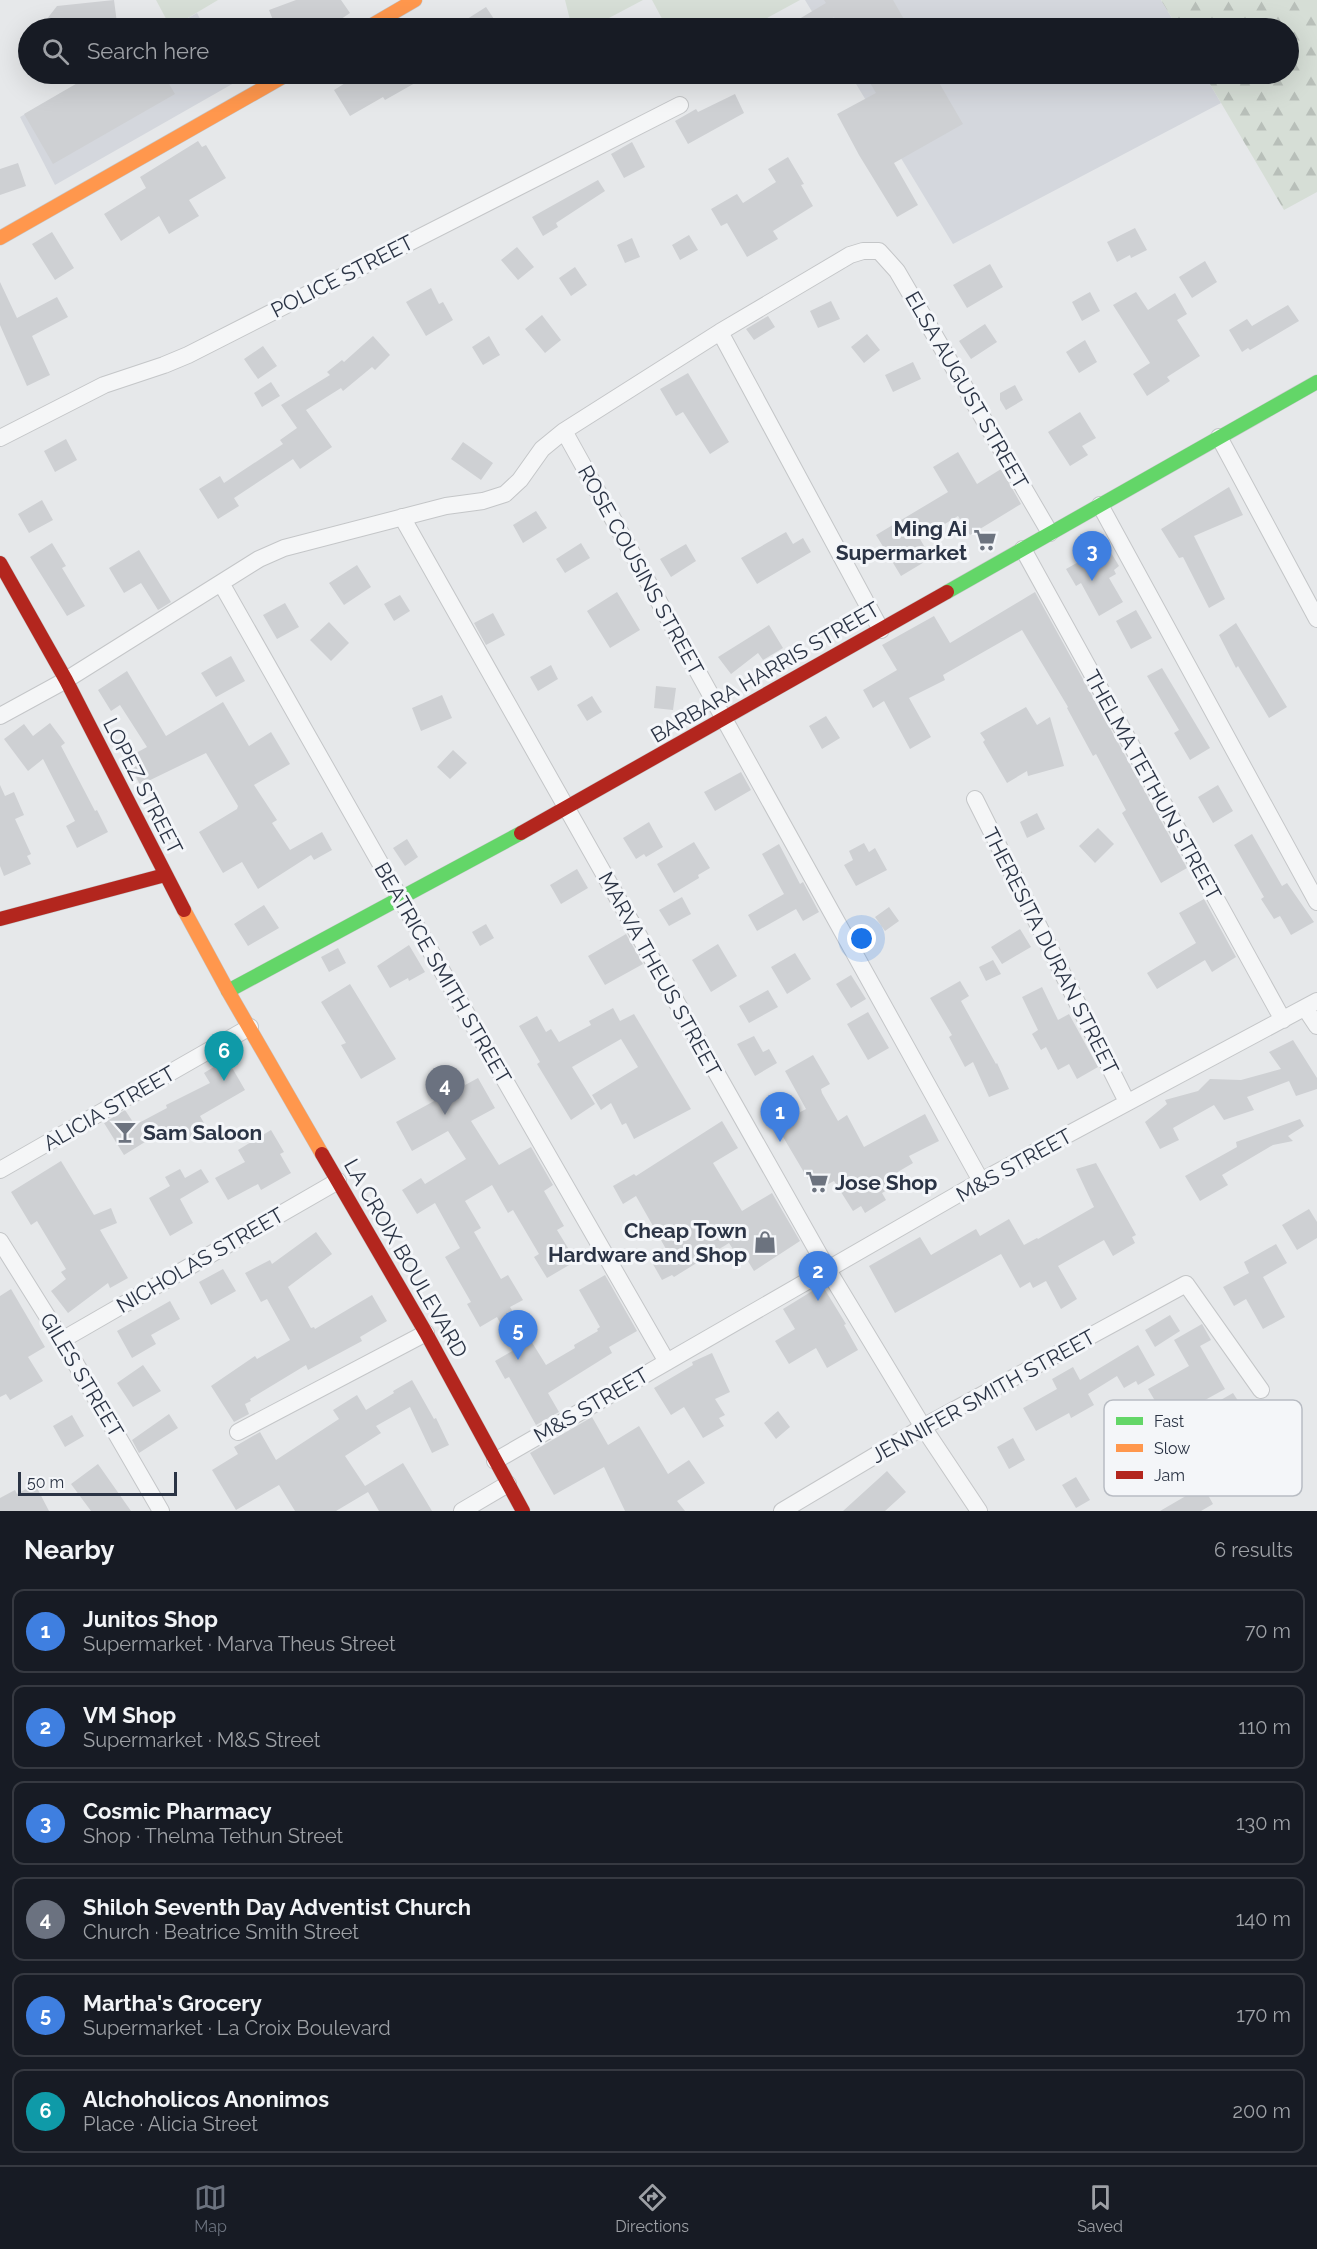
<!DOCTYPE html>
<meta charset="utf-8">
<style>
:root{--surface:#171b24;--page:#20242c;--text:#f1f3f6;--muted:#9ea1a6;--line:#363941;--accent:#6c737f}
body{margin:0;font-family:Raleway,sans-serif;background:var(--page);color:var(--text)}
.scale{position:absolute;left:18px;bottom:15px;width:159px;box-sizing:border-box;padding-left:6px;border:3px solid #2b3445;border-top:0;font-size:16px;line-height:21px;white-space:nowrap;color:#2b3445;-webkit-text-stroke:4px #f4f6f9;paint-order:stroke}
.you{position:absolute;left:862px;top:939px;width:21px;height:21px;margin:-15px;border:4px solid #fff;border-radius:50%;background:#1a73e8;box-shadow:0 0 0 9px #1a73e833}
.badge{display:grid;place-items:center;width:39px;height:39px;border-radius:50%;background:var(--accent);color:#fff;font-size:20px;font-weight:700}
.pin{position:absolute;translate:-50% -50px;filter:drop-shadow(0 2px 3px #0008)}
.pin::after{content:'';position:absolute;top:32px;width:21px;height:18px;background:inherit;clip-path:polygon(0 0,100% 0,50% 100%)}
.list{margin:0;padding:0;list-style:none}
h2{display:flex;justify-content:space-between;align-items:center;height:78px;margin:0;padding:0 24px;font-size:26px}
h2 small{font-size:20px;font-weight:400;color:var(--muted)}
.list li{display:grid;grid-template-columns:39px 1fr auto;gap:18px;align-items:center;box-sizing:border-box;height:84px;margin:0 12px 12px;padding:0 12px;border:2px solid var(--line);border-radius:12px}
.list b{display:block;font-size:22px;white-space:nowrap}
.list p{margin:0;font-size:20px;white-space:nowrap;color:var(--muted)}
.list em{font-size:20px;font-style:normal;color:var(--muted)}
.icon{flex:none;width:33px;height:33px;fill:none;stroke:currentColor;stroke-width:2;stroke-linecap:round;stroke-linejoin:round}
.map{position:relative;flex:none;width:1317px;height:1511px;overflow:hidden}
.search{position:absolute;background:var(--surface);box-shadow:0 6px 24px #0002;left:18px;right:18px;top:18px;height:66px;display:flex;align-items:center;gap:15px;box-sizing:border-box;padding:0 21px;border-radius:33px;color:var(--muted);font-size:22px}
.sheet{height:654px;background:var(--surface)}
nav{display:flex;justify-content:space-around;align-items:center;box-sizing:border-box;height:84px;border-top:2px solid var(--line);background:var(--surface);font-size:16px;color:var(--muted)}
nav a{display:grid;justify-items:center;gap:3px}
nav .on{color:var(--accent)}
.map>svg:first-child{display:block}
</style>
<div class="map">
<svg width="1317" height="1511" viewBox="0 0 1317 1511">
<defs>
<pattern id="forest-firs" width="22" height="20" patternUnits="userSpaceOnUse" patternTransform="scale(1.5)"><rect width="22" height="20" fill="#d6ded6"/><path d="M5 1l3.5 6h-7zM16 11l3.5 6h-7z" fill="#b8bfb9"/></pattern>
</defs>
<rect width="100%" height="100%" fill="#e6e8ea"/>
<path fill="#d4d7dd" d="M805 0H1161L1178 28H822Z
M197 13 205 28H170Z
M94 74H230L234 83 55 185 20 117Z
M850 74H1204L1221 103 953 244Z"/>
<path fill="#d6ded6" d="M156 0H218L171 28Z
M565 0H643L590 28H572Z
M652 0H800L749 28H667Z"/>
<path fill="url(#forest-firs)" d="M1161 0H1317V192L1284 210 1204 74H1288V28H1178Z"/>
<path fill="#ced0d3" d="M114 0 117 23H114V28H40L57 6Z
M296 0H341L350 13 328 28H276L269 10Z
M824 0H893L909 28H840L834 17 816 28H784L826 3Z
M486 7 500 28H453Z
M93 74H163L175 94 53 164 24 114Z
M360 74H431L385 100 383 97 350 116 334 90Z
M865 74H934L963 124 894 163 918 205 897 217 859 155 837 114 876 93Z
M735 94 744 113 688 144 675 121 696 109 698 112Z
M198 141 202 147 206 145 226 178 189 200 199 216 169 234 159 216 121 241 104 214 146 188 140 177Z
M632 142 645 167 624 178 611 154Z
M788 157 804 184 801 185 813 206 773 231 778 239 747 257 727 223 721 226 711 209 737 194 743 203 776 182 768 169Z
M18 163 26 186 0 195V169Z
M598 180 605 191 556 223 558 227 543 236 532 217Z
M1135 228 1147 250 1131 258 1130 255 1117 262 1107 242Z
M52 232 74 268 55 280 32 244Z
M689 235 698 250 680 260 672 245Z
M632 238 640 257 625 263 617 245Z
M517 247 534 267 518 280 501 260Z
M1205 261 1217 282 1192 298 1179 277Z
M990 264 1003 287 967 308 953 285Z
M575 267 587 285 571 296 559 278Z
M0 282 17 318 57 297 68 317 32 336 50 375 27 386 0 325Z
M431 288 439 304 443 302 453 320 426 336 406 302Z
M1090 292 1100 311 1082 321 1072 302Z
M1136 292 1148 310 1175 293 1187 314 1177 320 1200 356 1167 377 1170 381 1147 396 1133 374 1150 363 1113 305Z
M831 301 840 319 818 328 810 311Z
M1288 305 1299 321 1250 350 1248 348 1242 352 1229 330 1247 319 1252 326Z
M542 315 561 340 545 353 525 329Z
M768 316 775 327 754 340 746 329Z
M985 324 997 342 971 359 959 341Z
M867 334 880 350 864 363 851 347Z
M373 336 390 355 375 370 372 367 343 391 341 388 306 410 332 447 300 469 293 459 234 498 239 506 218 519 199 489 220 476 224 483 283 444 280 440 297 428 281 405 330 375 327 372 342 360 344 362Z
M489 336 500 355 483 365 472 347Z
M1085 340 1097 362 1079 373 1066 352Z
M263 346 277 366 258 379 244 359Z
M913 362 921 379 893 392 885 375Z
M688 373 729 442 710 454 683 412 676 416 660 389Z
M271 382 280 396 262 407 254 393Z
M1015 385 1023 400 1006 410 1000 400V393Z
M1080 412 1096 438 1082 446 1088 455 1070 466 1048 432Z
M66 439 77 460 55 472 44 451Z
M463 442 493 463 481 480 451 459Z
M958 452 977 484 1001 469 1021 504 970 535 958 516 920 539 931 558 901 576 876 535 948 492 933 467Z
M1229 487 1243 515 1194 536 1225 599 1209 608 1183 557 1179 558 1161 529Z
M42 500 53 520 29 533 18 514Z
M536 511 547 528 523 543 513 525Z
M786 532 793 544 803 538 811 552 757 584 741 558Z
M52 543 66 566 62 568 85 606 67 616 30 557Z
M581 543 590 558 565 573 556 559Z
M686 544 696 561 671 577 660 559Z
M1107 546 1119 566 1114 570 1116 574 1109 578 1123 602 1099 616 1081 583 1076 586 1066 569Z
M139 550 171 602 158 610 141 583 124 593 109 568Z
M357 565 371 587 344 605 329 583Z
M617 592 640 630 610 648 587 611Z
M1035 592 1187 868 1161 883 1122 813 1126 810 1096 754 1093 756 1067 708 1068 707 1022 630 943 675 945 680 909 698 931 737 910 749 884 701 873 708 863 690 897 670 882 645 934 616 950 643Z
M400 595 410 611 394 621 384 604Z
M285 603 299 627 277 639 263 615Z
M1136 610 1152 638 1131 649 1116 621Z
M493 613 505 635 486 645 474 623Z
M329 622 349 643 331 661 310 640Z
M1236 623 1287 707 1269 718 1238 666 1236 668 1219 635Z
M769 625 783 648 763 660 758 653 731 674 718 657Z
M231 656 245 681 216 697 201 673Z
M551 665 558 679 538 691 530 677Z
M1162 668 1210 748 1190 760 1174 733 1179 730 1147 676Z
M127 671 166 736 223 702 249 746 271 732 290 764 254 785 277 820 272 823 290 850 322 832 332 850 314 860 311 855 258 889 242 862 223 873 199 832 237 809 238 806 206 753 140 785 127 758 147 747 120 705 111 711 98 690Z
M656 686 676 688 673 710 654 708Z
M442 695 452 718 421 731 412 708Z
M592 696 602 712 587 721 577 705Z
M1026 707 1037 725 1050 717 1064 766 1028 776 1027 771 1007 783 983 742 985 740 980 733Z
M826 716 840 738 822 749 809 726Z
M50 723 65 743 61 746 95 811 97 810 108 832 77 848 66 826 75 821 43 759 28 771 4 739 24 724 33 736Z
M453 750 467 763 450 779 437 767Z
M741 772 751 790 715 811 704 792Z
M0 785 5 796 14 792 24 815 15 819 31 854 27 856 31 864 4 876 0 866Z
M1218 785 1233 811 1213 823 1198 797Z
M1037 813 1045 829 1027 838 1020 822Z
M649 822 663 847 646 857 644 854 636 859 623 838Z
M1098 828 1114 844 1095 863 1079 846Z
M1252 834 1282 886 1287 883 1314 922 1291 935 1280 916 1274 919 1261 899 1264 897 1234 845Z
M407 839 418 857 405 866 393 848Z
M694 842 710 868 698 875 699 878 674 893 657 864Z
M864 843 869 852 875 848 887 870 856 886 844 865 853 860 849 851Z
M779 844 800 884 803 882 819 912 803 921 796 909 757 931 748 915 784 894 762 854Z
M577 869 588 888 561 904 550 885Z
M682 897 691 914 669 926 659 910Z
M1204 899 1236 957 1212 972 1205 960 1157 989 1147 973 1196 943 1179 913Z
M264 905 279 928 248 946 234 924Z
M889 907 899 921 885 931 875 917Z
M486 924 494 938 480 946 472 932Z
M1020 929 1031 947 1002 964 991 947Z
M626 934 643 964 605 985 588 956Z
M718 944 737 976 711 992 692 960Z
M409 945 425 972 409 981 408 978 390 988 377 966Z
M338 948 346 963 329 972 321 957Z
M795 953 811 979 787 994 771 967Z
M993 960 1001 974 986 981 979 967Z
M851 975 866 999 851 1008 836 984Z
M960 981 969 996 961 1001 996 1064 997 1063 1009 1089 989 1097 973 1062 965 1067 949 1037 952 1035 930 998Z
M350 984 396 1059 361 1079 341 1045 346 1043 321 1002Z
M1042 987 1058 1020 1069 1014 1098 1067 1077 1079 1069 1064 1058 1070 1046 1047 1041 1050 1032 1034 1038 1030 1022 997Z
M768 990 778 1007 749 1023 739 1006Z
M613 1008 620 1021 634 1014 691 1109 634 1139 626 1123 622 1125 611 1103 601 1110 592 1095 638 1067 621 1039 572 1067 595 1104 571 1120 537 1064 540 1062 519 1026 537 1016 546 1032 551 1029 559 1042 591 1025 589 1021Z
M868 1012 889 1048 868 1060 847 1024Z
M754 1036 763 1052 769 1049 777 1063 755 1076 737 1044Z
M1293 1040 1317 1078V1089L1296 1096 1289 1081 1247 1097 1254 1110 1224 1120 1214 1105 1173 1128 1179 1140 1160 1149 1145 1122 1167 1104 1165 1100 1198 1091 1210 1079 1241 1080 1281 1069 1269 1052Z
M813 1055 830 1084 821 1089 822 1093 838 1121 847 1115 864 1147 925 1114 939 1141 909 1156 913 1163 891 1176 896 1185 882 1193 886 1200 865 1213 861 1206 853 1211 834 1181 815 1191 776 1125 806 1109 785 1071Z
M227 1059 245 1090 200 1116 208 1130 185 1142 176 1126 170 1129 169 1127 124 1155 104 1123 125 1110 135 1125 167 1108 166 1105 210 1083 204 1073Z
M443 1072 454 1091 478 1078 495 1108 471 1121 499 1165 531 1147 553 1185 544 1191 564 1226 557 1230 576 1261 547 1278 534 1257 539 1254 513 1210 508 1213 492 1185 465 1201 481 1228 474 1232 501 1279 508 1275 523 1300 510 1307 546 1365 575 1348 574 1345 598 1331 597 1329 600 1327 579 1290 605 1275 637 1331 609 1347 612 1353 548 1393 559 1412 536 1425 509 1377 505 1379 495 1361 514 1350 497 1317 480 1327 467 1304 471 1302 445 1257 460 1248 435 1203 417 1214 402 1190 421 1178 425 1184 466 1159 448 1131 412 1151 396 1122 436 1100 426 1083Z
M1300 1119 1304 1126 1288 1136 1293 1141 1273 1145 1222 1175 1228 1185 1200 1201 1185 1176 1237 1147 1236 1142Z
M722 1121 738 1148 713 1163 742 1211 772 1193 800 1241 754 1271 743 1253 738 1257 729 1243 674 1277 672 1275 662 1280 650 1259 666 1249 636 1196 623 1204 613 1186 634 1174 636 1176Z
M271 1130 284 1152 280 1154 291 1173 261 1190 258 1184 228 1200 215 1178 245 1162 238 1150Z
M61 1161 94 1215 111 1208 117 1223 100 1230 128 1278 110 1288 108 1283 68 1313 51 1291 66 1279 61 1272 66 1269 37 1221 31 1225 11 1192Z
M1096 1163 1136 1235 1132 1237 1135 1243 1113 1256 1104 1240 1058 1266 1077 1299 1061 1309 1046 1281 1033 1288 1030 1282 1020 1288 1001 1254 895 1313 869 1266 920 1237 931 1255 976 1229 980 1236 1009 1219 1024 1245 1037 1238 1038 1239 1094 1207 1076 1169Z
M180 1169 185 1178 201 1169 209 1182 180 1199 193 1223 170 1236 149 1198 170 1186 165 1177Z
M1309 1209 1317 1222V1238L1297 1250 1282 1225Z
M316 1232 332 1254 288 1287 311 1328 314 1327 315 1329 372 1295 387 1321 360 1337 362 1341 308 1370 306 1365 250 1399 251 1401 245 1404 249 1414 234 1422 211 1386 255 1356 257 1359 290 1340 267 1299 261 1302 245 1273 270 1260 272 1264Z
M1276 1244 1287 1263 1263 1277 1285 1317 1263 1329 1246 1299 1234 1306 1223 1287 1249 1273 1244 1262Z
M223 1269 236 1291 211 1305 199 1282Z
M822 1285 846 1324 844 1325 858 1350 827 1368 816 1348 789 1364 775 1341 795 1329 783 1309Z
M11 1289 45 1347 28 1357 43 1381 10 1400 6 1394 0 1397V1296Z
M170 1301 180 1319 151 1335 156 1344 132 1358 117 1331Z
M1170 1315 1180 1331 1155 1347 1145 1330Z
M1202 1324 1211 1340 1200 1346 1225 1389 1167 1421 1148 1389 1189 1366 1174 1340Z
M1138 1345 1155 1375 1138 1385 1136 1381 1124 1388 1117 1376 1088 1394 1094 1405 1071 1418 1069 1413 1036 1431 1023 1408 1057 1389 1052 1379 1073 1367 1080 1380Z
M712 1353 730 1392 715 1399 725 1415 719 1418 724 1426 703 1438 684 1407 671 1415 654 1388 693 1365 692 1362Z
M143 1365 161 1391 133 1407 117 1383Z
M412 1380 434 1419 436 1418 449 1445 432 1453 410 1407 376 1426 381 1433 345 1456 365 1486 403 1463 432 1511H379L368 1492 336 1511H295L279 1485 236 1510 212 1470 238 1454 234 1447 260 1432 276 1460 339 1419 333 1410 357 1395 366 1410 394 1393 393 1391Z
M1233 1393 1244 1410 1230 1419 1219 1401Z
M778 1411 790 1427 776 1439 764 1423Z
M169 1414 178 1428 139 1453 132 1440Z
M72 1415 84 1436 65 1447 53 1426Z
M592 1417 608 1445 639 1426 668 1474 689 1460 705 1483 677 1501 685 1511H625L604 1467 554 1495 530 1453Z
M1013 1438 1025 1460 1009 1469 997 1447Z
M98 1464 131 1511H91L71 1484Z
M887 1471 906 1492 885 1511H843Z
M1076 1477 1090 1500 1076 1508 1062 1485Z
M35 1484 49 1511H0V1498L15 1490 17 1494Z
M1203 1486 1213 1504 1201 1511H1160Z"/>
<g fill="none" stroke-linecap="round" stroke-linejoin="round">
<g stroke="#c4c6c8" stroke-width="18">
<path id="street" d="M720 332 881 630
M564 431 981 1181
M1219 437 1317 619
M0 438 104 385 164 365 188 355 680 105
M1100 505 1317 902
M402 517 828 1270 923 1427 979 1511
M1023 549 1283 1020
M221 583 400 898 667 1362
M0 716 66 680 259 559 284 548 446 506 483 501 505 494 520 480 542 449 564 431 720 332 850 255 863 251H879L897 271 1050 533
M975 799 1127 1102
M1305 1008 1317 1026
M0 1170 250 1027
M0 1241 62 1340 161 1511
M62 1340 338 1181
M238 1432 426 1333
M495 1461 981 1181 1317 1001
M462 1511 508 1484
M782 1511 923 1427 1186 1284 1261 1390"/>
</g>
<g stroke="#c4c6c8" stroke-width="15">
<path id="fast" d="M947 592 1317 382
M228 991 521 833"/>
</g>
<g stroke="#c4c6c8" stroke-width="15">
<path id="slow" d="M367 28 415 0
M0 238 288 74
M184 910 228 991 322 1154"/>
</g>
<g stroke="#c4c6c8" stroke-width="15">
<path id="jam" d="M0 563 66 680 184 910
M521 833 947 592
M0 919 165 875
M322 1154 426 1333 523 1511"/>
</g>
<use href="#street" stroke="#f5f6f7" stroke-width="16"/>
<use href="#fast" stroke="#63d668" stroke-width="14"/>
<use href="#slow" stroke="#ff974d" stroke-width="14"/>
<use href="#jam" stroke="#b3261e" stroke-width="14"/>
</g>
<defs>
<g id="supermarket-bare" transform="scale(1.8)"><path d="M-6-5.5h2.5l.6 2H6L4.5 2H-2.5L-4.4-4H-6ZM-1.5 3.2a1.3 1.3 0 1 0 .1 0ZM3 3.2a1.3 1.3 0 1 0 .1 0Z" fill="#6c737f" stroke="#f4f6f9" stroke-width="2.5" paint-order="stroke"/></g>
<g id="bar-bare" transform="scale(1.8)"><path d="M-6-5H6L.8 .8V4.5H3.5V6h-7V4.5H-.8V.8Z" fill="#6c737f" stroke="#f4f6f9" stroke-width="2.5" paint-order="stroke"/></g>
<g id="shop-bare" transform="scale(1.8)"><path d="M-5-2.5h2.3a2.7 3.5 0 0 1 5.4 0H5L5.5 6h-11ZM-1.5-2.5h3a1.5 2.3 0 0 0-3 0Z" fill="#6c737f" stroke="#f4f6f9" stroke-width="2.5" paint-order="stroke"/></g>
</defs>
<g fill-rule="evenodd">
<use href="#supermarket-bare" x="985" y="540"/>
<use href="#bar-bare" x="125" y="1132"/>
<use href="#supermarket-bare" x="817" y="1182"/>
<use href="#shop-bare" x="765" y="1242"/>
</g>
<g text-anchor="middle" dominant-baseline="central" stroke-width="6" stroke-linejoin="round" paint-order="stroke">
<g font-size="21" fill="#2b3445" stroke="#f4f6f9">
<text transform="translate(342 276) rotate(-27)">POLICE STREET</text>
<text transform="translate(967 390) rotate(60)">ELSA AUGUST STREET</text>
<text transform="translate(641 570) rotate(61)">ROSE COUSINS STREET</text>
<text transform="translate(765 672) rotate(-30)">BARBARA HARRIS STREET</text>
<text transform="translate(1153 785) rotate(61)">THELMA TETHUN STREET</text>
<text transform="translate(143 786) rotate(63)">LOPEZ STREET</text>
<text transform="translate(1051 951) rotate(63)">THERESITA DURAN STREET</text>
<text transform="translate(443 973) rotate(60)">BEATRICE SMITH STREET</text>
<text transform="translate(660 974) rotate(61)">MARVA THEUS STREET</text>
<text transform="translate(109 1108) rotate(-30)">ALICIA STREET</text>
<text transform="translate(1014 1165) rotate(-29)">M&amp;S STREET</text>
<text transform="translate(406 1258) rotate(60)">LA CROIX BOULEVARD</text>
<text transform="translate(200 1260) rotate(-30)">NICHOLAS STREET</text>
<text transform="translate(82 1375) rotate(59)">GILES STREET</text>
<text transform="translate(983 1396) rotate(-29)">JENNIFER SMITH STREET</text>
<text transform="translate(591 1405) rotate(-30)">M&amp;S STREET</text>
</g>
<g font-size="21" font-weight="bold" fill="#2b3445" stroke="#f4f6f9" text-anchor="end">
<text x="967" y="528">Ming Ai<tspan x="967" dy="24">Supermarket</tspan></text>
<text x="143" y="1132" text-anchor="start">Sam Saloon</text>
<text x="835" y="1182" text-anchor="start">Jose Shop</text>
<text x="747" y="1230">Cheap Town<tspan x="747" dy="24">Hardware and Shop</tspan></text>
</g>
</g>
<rect x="1104" y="1400" width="198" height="96" rx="9" fill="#f4f6f9" stroke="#b8bcc3" stroke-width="1.5"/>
<rect x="1116" y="1417" width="27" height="8" fill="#63d668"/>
<rect x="1116" y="1444" width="27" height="8" fill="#ff974d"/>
<rect x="1116" y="1471" width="27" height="8" fill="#b3261e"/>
<g font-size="16" fill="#2b3445">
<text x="1154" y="1427">Fast</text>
<text x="1154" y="1454">Slow</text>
<text x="1154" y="1481">Jam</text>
</g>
</svg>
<div class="scale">50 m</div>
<div class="you"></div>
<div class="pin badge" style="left:780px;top:1142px;background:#3f7fe0">1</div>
<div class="pin badge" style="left:818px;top:1301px;background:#3f7fe0">2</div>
<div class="pin badge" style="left:1092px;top:581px;background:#3f7fe0">3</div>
<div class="pin badge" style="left:445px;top:1115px;background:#6b7280">4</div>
<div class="pin badge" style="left:518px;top:1360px;background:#3f7fe0">5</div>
<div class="pin badge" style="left:224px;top:1081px;background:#0f9aa8">6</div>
<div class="search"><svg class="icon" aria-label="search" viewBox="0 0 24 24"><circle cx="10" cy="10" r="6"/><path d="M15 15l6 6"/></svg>Search here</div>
</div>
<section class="sheet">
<h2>Nearby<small>6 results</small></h2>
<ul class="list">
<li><span class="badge" style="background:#3f7fe0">1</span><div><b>Junitos Shop</b><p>Supermarket · Marva Theus Street</p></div><em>70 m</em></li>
<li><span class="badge" style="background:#3f7fe0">2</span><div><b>VM Shop</b><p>Supermarket · M&amp;S Street</p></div><em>110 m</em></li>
<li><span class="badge" style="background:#3f7fe0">3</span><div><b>Cosmic Pharmacy</b><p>Shop · Thelma Tethun Street</p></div><em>130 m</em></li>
<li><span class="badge" style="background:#6b7280">4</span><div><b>Shiloh Seventh Day Adventist Church</b><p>Church · Beatrice Smith Street</p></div><em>140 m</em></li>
<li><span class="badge" style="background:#3f7fe0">5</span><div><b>Martha's Grocery</b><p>Supermarket · La Croix Boulevard</p></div><em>170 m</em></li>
<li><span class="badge" style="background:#0f9aa8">6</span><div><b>Alchoholicos Anonimos</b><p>Place · Alicia Street</p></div><em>200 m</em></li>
</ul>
</section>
<nav>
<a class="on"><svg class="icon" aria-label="map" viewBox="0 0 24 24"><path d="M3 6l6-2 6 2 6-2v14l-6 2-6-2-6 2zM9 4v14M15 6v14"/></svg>Map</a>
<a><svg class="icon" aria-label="directions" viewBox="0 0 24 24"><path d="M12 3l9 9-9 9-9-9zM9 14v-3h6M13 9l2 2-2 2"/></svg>Directions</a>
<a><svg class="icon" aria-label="saved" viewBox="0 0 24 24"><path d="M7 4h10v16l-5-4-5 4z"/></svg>Saved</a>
</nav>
